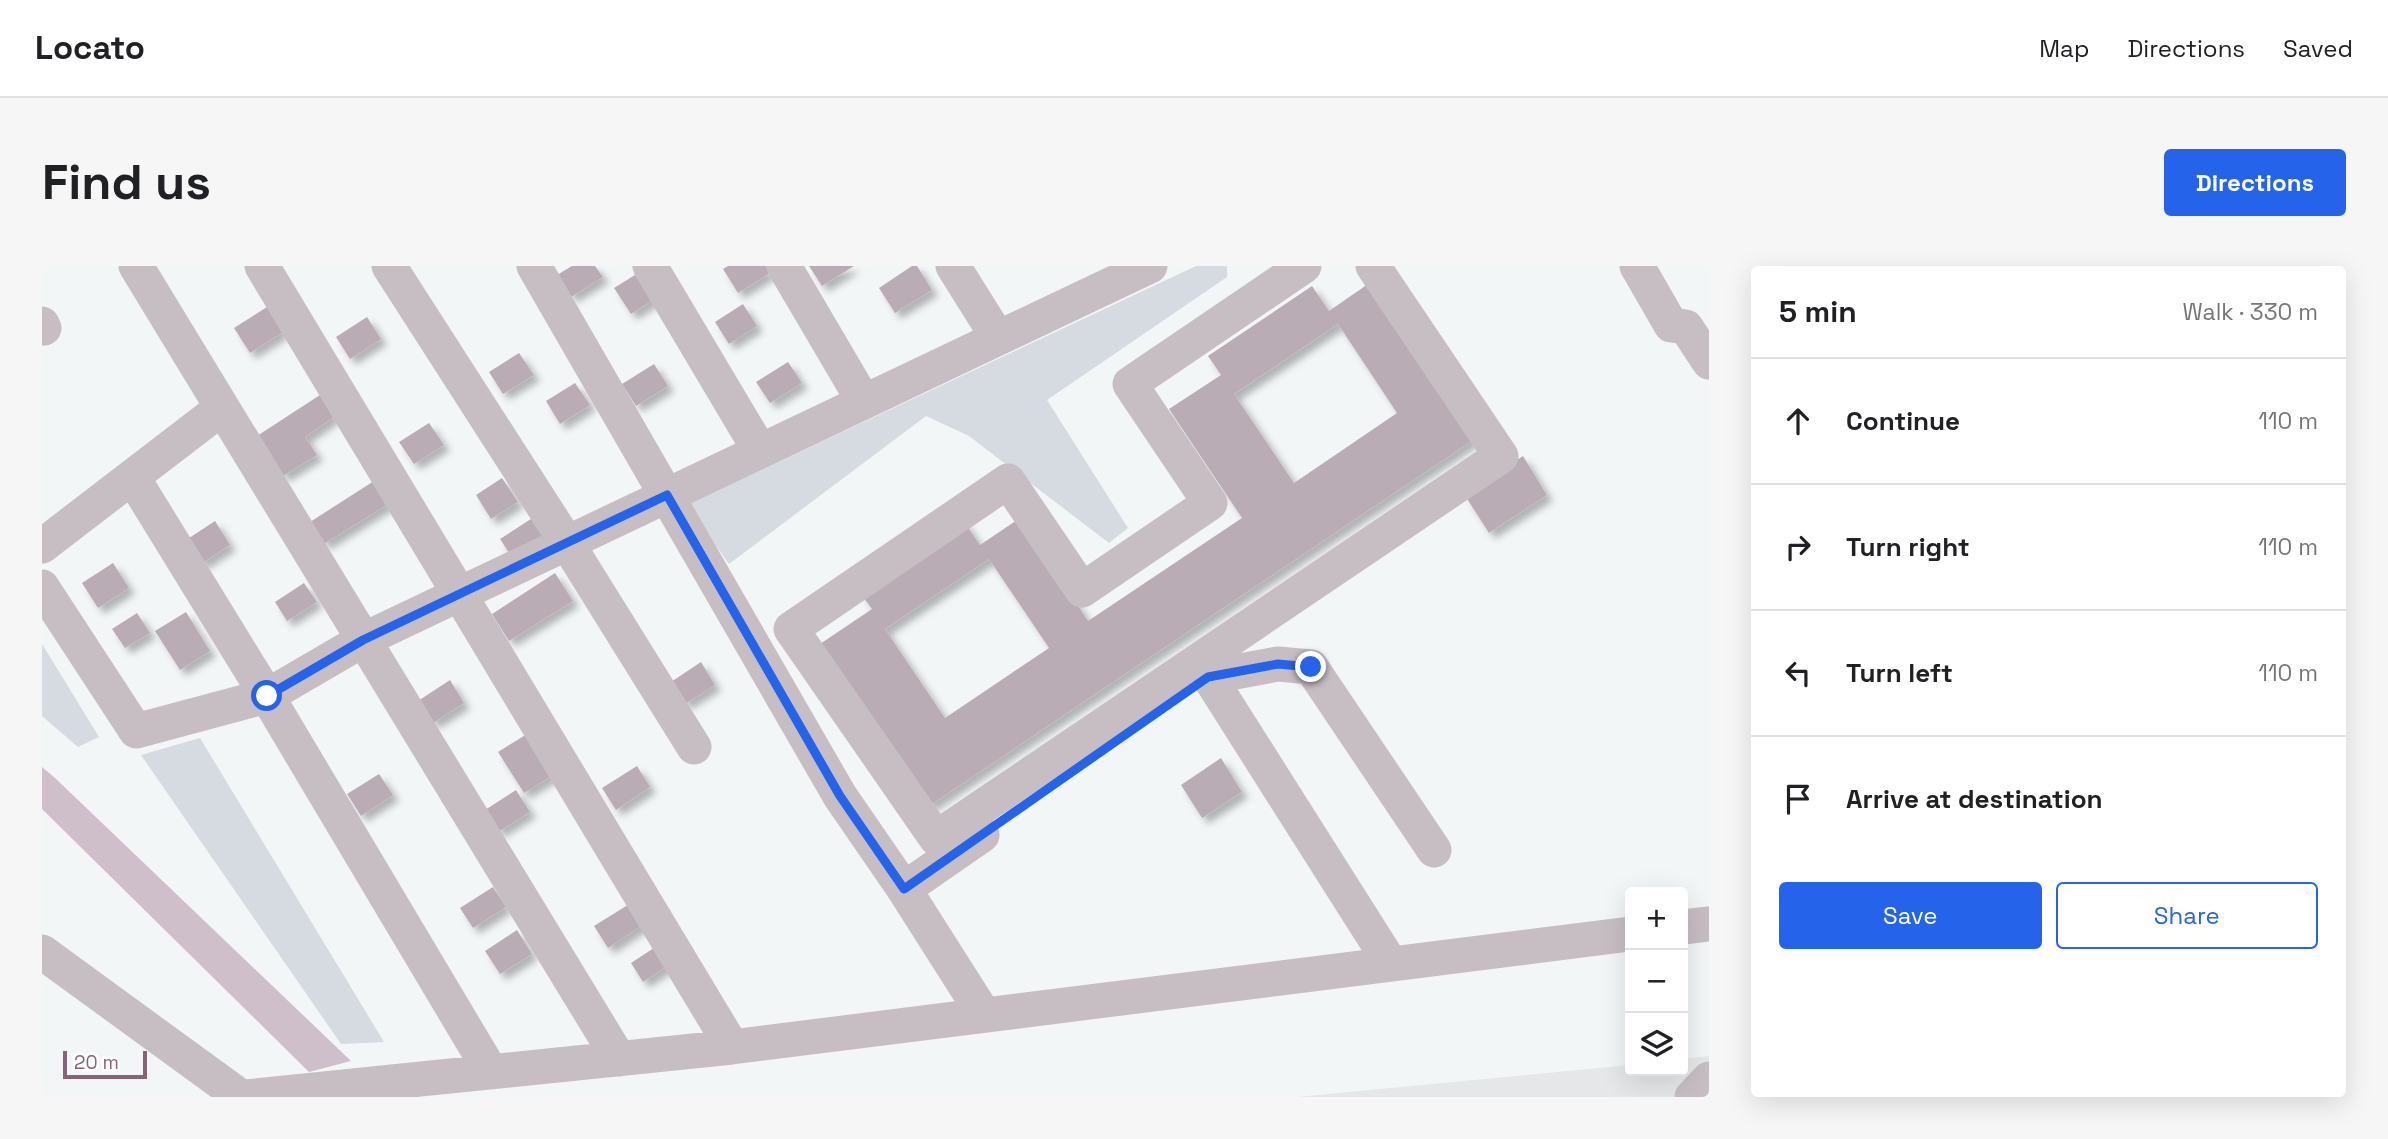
<!DOCTYPE html>
<meta charset="utf-8">
<style>
:root{--surface:#fff;--page:#f6f6f6;--text:#202124;--muted:#757577;--line:#e0e0e0;--accent:#2563eb}
body{margin:0;font-family:"Space Grotesk",sans-serif;background:var(--page);color:var(--text)}
.controls{position:absolute;right:21px;bottom:21px;display:grid;overflow:hidden;border-radius:7px;box-shadow:0 7px 28px #0002}
.controls button{width:63px;height:63px;display:grid;place-items:center;padding:0;border:0;border-bottom:2px solid var(--line);background:var(--surface);color:var(--text);font:35px sans-serif}
.scale{position:absolute;left:21px;bottom:18px;width:84px;box-sizing:border-box;padding-left:7px;border:4px solid #866377;border-top:0;font-size:19px;line-height:24px;white-space:nowrap;color:#866377;-webkit-text-stroke:5px #fff;paint-order:stroke}
.stop{position:absolute;width:21px;height:21px;margin:-16px;border:5px solid #2563eb;border-radius:50%;background:#fff}
.stop.end{background:#2563eb;border-color:#fff;box-shadow:0 2px 7px #0008}
.list{margin:0;padding:0;list-style:none}
h2{display:flex;justify-content:space-between;align-items:center;height:91px;margin:0;padding:0 28px;font-size:30px}
h2 small{font-size:23px;font-weight:400;color:var(--muted)}
.list li{display:grid;grid-template-columns:46px 1fr auto;gap:21px;align-items:center;box-sizing:border-box;height:126px;padding:0 28px;border-top:2px solid var(--line)}
.list b{display:block;font-size:26px;white-space:nowrap}
.list em{font-size:23px;font-style:normal;color:var(--muted)}
.actions{display:flex;gap:14px;padding:21px 28px}
.actions a{flex:1;padding:16px 0;border:2px solid var(--accent);border-radius:7px;text-align:center;font-size:24px;color:var(--accent)}
.actions .main{background:var(--accent);color:#fff}
.icon{flex:none;width:38px;height:38px;fill:none;stroke:currentColor;stroke-width:2;stroke-linecap:round;stroke-linejoin:round}
.map{position:relative;flex:none;width:1667px;height:831px;overflow:hidden;border-radius:7px}
header{display:flex;align-items:center;gap:42px;box-sizing:border-box;height:98px;padding:0 35px;background:var(--surface);border-bottom:2px solid var(--line)}
header strong{font-size:33px}
nav{display:flex;gap:38px;margin-inline-start:auto;font-size:24px}
.intro{display:flex;align-items:center;justify-content:space-between;box-sizing:border-box;height:168px;padding:0 42px}
h1{margin:0;font-size:49px}
.button{padding:18px 32px;border-radius:7px;background:var(--accent);color:#fff;font-size:24px;font-weight:700}
main{display:flex;gap:42px;padding:0 42px}
aside{flex:1;background:var(--surface);border-radius:7px;box-shadow:0 7px 28px #0002}
.map>svg:first-child{display:block}
</style>
<header>
<strong>Locato</strong>
<nav><a>Map</a><a>Directions</a><a>Saved</a></nav>
</header>
<div class="intro"><h1>Find us</h1><a class="button">Directions</a></div>
<main>
<div class="map">
<svg width="1667" height="831" viewBox="0 0 1667 831">
<defs>
<filter id="shadow"><feDropShadow dx="6" dy="6" stdDeviation="3.5" flood-color="#0004"/></filter>
</defs>
<rect width="100%" height="100%" fill="#f2f6f6"/>
<path fill="#e6e7e8" d="M1667 790V831H1255L1588 799V805H1641V793Z"/>
<path fill="#d6dae1" d="M1154 0H1185V11L1005 134 1086 262 1067 277 927 170 884 150 687 298 645 239Z
M0 378 57 471 36 481 0 450Z
M158 472 342 776 299 778 99 489Z"/>
<path fill="#cfbfcb" d="M0 501 13 512 309 795 267 806 0 543Z"/>
<path fill="#baacb5" fill-rule="evenodd" filter="url(#shadow)" d="M530 0H553L561 11 529 31 515 9Z
M686 0H724L728 7 696 27 681 3Z
M767 0H812L780 20Z
M870 0H875L890 24 853 47 837 22Z
M601 4 617 30 589 48 572 22Z
M1326 18 1431 174 887 540 778 378 830 343 817 325 921 254 938 279 978 252 1046 355 1200 252 1127 143 1179 109 1166 90 1270 20 1287 45ZM1296 58 1355 147 1252 217 1192 128ZM947 293 1007 382 903 452 843 363Z
M701 38 715 60 687 78 673 56Z
M225 41 241 66 208 87 192 62Z
M325 51 339 73 308 93 294 71Z
M477 87 492 109 461 128 447 106Z
M746 96 760 117 728 137 714 116Z
M612 98 626 120 594 140 580 118Z
M533 117 548 139 518 158 504 135Z
M278 129 292 151 263 171 275 189 241 210 215 170Z
M387 157 402 179 372 198 357 176Z
M1481 190 1505 229 1447 267 1422 228Z
M460 212 476 236 449 253 434 229Z
M332 215 346 238 282 278 268 256Z
M492 251 506 275 473 296 458 273Z
M173 255 188 279 159 298 144 274Z
M71 297 87 322 56 342 40 317Z
M513 307 531 335 467 375 450 348Z
M262 317 275 336 245 355 233 336Z
M144 346 168 385 138 404 113 365Z
M95 347 108 367 83 382 70 363Z
M659 396 673 419 643 438 629 416Z
M408 414 422 437 391 457 376 435Z
M485 468 511 509 482 527 456 486Z
M1179 492 1200 526 1160 552 1139 519Z
M595 500 608 521 574 544 560 522Z
M337 508 351 529 319 550 305 528Z
M474 524 488 546 456 566 443 544Z
M451 621 464 641 431 662 418 642Z
M589 637 602 658 566 682 552 660Z
M475 664 490 688 458 708 443 685Z
M615 680 627 699 601 716 589 697Z"/>
<g fill="none" stroke-linecap="round" stroke-linejoin="round">
<path stroke="#c7bec3" stroke-width="35" d="M94 0 577 793
M220 0 690 781
M347 0 525 277 652 481
M492 0 798 530 862 623 942 749
M608 0 718 185
M742 0 822 136
M911 0 956 72
M1262 0 1088 118 1168 237 1040 324 966 215 749 363 894 572 1459 190 1331 0
M1595 0 1629 59 1644 61 1667 96
M0 58 2 62
M91 212 225 430 449 806
M0 280 180 142
M0 321 94 465 225 430 321 374 1108 0
M1157 395 1349 698
M1166 411 1236 398 1269 401 1392 584
M862 623 940 569
M1641 661 1667 658
M0 686 199 831
M204 831 690 781 1588 668
M1650 831 1667 813"/>
</g>
<g fill="none" stroke-linecap="round" stroke-linejoin="round">
<path stroke="#2563eb" stroke-width="9" d="M225 430 321 374 625 229 798 530 862 623 1166 411 1236 398 1269 401"/>
</g>
</svg>
<div class="controls">
<button>+</button>
<button>−</button>
<button><svg class="icon" aria-label="layers" viewBox="0 0 24 24"><path d="M12 4l9 5-9 5-9-5zM3 14l9 5 9-5"/></svg></button>
</div>
<div class="scale">20 m</div>
<div class="stop" style="left:225px;top:430px"></div>
<div class="stop end" style="left:1269px;top:401px"></div>
</div>
<aside>
<h2>5 min<small>Walk · 330 m</small></h2>
<ul class="list">
<li><svg class="icon" aria-label="ahead" viewBox="0 0 24 24"><path d="M12 20V5M6 11l6-6 6 6"/></svg><div><b>Continue</b></div><em>110 m</em></li>
<li><svg class="icon" aria-label="right" viewBox="0 0 24 24"><path d="M7 20v-9h11M14 6l5 5-5 5"/></svg><div><b>Turn right</b></div><em>110 m</em></li>
<li><svg class="icon" aria-label="left" viewBox="0 0 24 24"><path d="M17 20v-9H6M10 6l-5 5 5 5"/></svg><div><b>Turn left</b></div><em>110 m</em></li>
<li><svg class="icon" aria-label="arrive" viewBox="0 0 24 24"><path d="M6 21V4h12l-3 4 3 4H6"/></svg><div><b>Arrive at destination</b></div></li>
</ul>
<div class="actions"><a class="main">Save</a><a>Share</a></div>
</aside>
</main>
